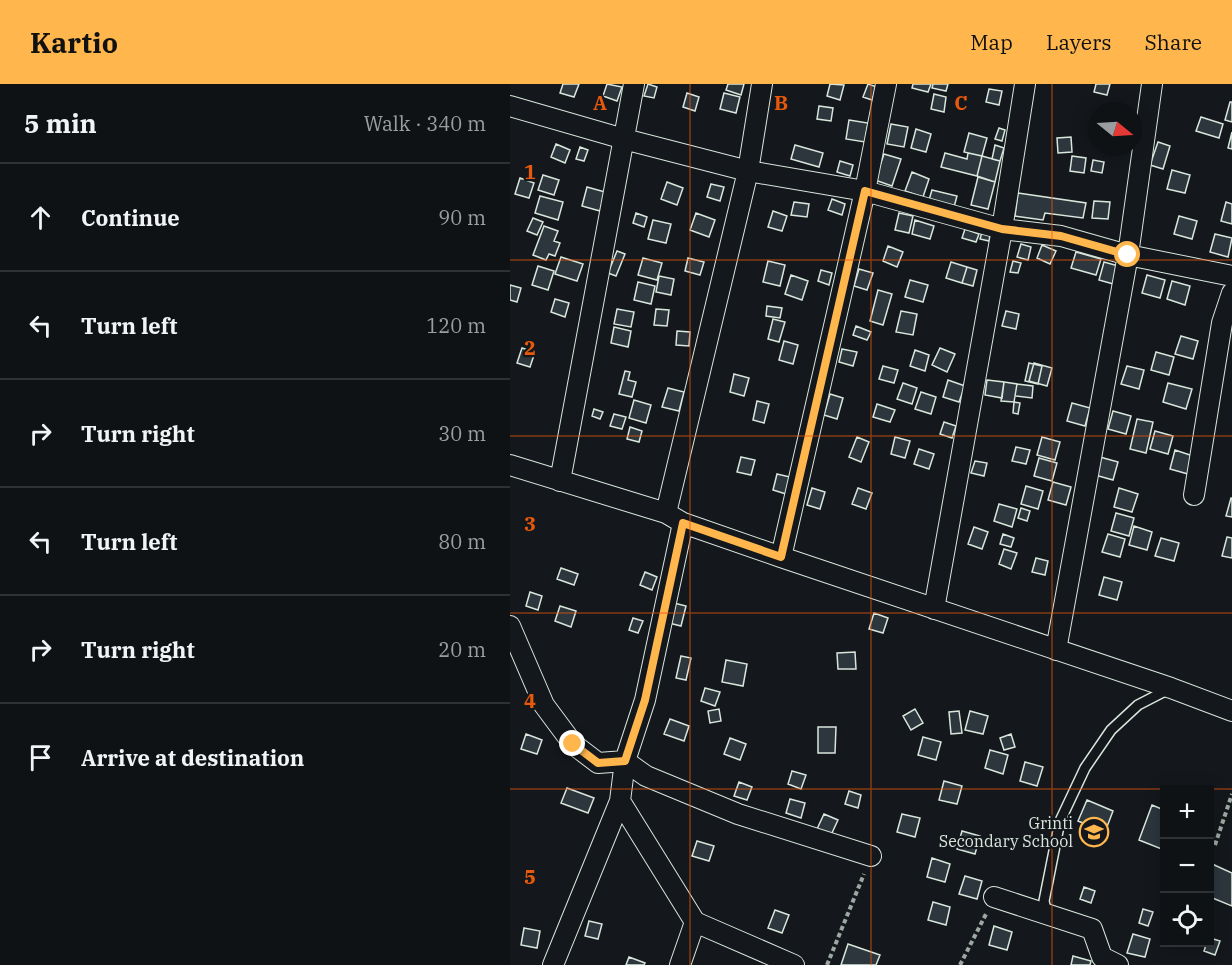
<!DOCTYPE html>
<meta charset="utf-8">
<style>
:root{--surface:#0f1215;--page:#1d2022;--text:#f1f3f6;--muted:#9b9ea0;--line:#2f3234;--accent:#ffb74d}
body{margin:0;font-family:"IBM Plex Serif",serif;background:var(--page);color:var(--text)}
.controls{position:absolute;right:18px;bottom:18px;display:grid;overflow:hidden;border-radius:0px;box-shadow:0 3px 15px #0003}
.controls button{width:54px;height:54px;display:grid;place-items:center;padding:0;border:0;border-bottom:2px solid var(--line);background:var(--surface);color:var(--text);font:30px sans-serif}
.compass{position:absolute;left:578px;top:18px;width:54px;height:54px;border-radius:50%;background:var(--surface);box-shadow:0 3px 15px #0003;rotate:108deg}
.stop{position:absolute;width:18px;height:18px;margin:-14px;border:4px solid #ffb74d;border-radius:50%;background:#fff}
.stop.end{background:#ffb74d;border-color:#fff;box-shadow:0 2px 6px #0008}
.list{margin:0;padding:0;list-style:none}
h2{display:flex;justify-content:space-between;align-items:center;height:78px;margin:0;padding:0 24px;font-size:26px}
h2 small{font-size:20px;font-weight:400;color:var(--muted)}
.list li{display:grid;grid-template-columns:39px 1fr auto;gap:18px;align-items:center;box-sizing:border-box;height:108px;padding:0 24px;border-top:2px solid var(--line)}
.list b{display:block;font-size:22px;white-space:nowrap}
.list em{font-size:20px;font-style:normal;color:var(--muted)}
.icon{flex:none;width:33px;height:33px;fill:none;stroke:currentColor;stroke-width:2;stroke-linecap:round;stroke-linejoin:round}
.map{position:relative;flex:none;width:722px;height:881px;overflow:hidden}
header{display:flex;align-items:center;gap:36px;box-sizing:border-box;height:84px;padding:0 30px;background:var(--accent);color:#111}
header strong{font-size:28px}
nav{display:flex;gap:33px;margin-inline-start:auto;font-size:21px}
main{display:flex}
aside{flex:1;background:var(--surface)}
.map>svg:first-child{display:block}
</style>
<header>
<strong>Kartio</strong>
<nav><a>Map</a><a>Layers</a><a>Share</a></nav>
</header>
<main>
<aside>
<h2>5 min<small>Walk · 340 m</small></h2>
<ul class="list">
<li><svg class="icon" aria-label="ahead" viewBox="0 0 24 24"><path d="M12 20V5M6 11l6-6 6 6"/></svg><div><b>Continue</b></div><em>90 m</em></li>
<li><svg class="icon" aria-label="left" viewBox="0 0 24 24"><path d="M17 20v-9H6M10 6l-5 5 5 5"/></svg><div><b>Turn left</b></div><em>120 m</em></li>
<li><svg class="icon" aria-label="right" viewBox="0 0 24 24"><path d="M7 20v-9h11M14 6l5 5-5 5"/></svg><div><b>Turn right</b></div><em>30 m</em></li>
<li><svg class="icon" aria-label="left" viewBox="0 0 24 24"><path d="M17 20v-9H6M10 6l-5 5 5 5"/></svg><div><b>Turn left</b></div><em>80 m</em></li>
<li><svg class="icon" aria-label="right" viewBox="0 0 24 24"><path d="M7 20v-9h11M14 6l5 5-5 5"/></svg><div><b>Turn right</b></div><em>20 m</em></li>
<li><svg class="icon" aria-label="arrive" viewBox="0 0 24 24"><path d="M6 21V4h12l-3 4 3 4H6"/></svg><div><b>Arrive at destination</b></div></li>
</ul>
</aside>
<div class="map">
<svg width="722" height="881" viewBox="0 0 722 881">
<rect width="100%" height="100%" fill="#14181c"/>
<path fill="#2c363c" stroke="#d8e6dc" stroke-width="1.5" d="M53 0H69L64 13 50 9Z
M97 0 112 3 107 17 93 12Z
M138 0 147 3 144 14 134 12Z
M218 0H234L231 11 216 6Z
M320 0 334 1 330 16 317 12Z
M358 0 367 3 362 16 353 13Z
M403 0H421L418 8 402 4Z
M423 0H438L436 7 422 4Z
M586 0H600L597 11 584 8Z
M479 5 492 7 489 21 476 18Z
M177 9 189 13 185 27 173 23Z
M214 9 230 13 226 29 210 25Z
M424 10 436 13 434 28 421 25Z
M720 18H722V38L715 36Z
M309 22 323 24 321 37 307 35Z
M691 33 713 40 709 54 686 47Z
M339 36 358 39 355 58 336 55Z
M381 40 398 43 394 63 377 60Z
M489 44 495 46 492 57 485 55Z
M406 45 421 50 416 68 401 64Z
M722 48V65L718 64Z
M459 49 477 54 472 72 454 68Z
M561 53 562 68 548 69 547 54Z
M648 58 660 62 653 85 640 81Z
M46 60 60 66 55 79 41 73Z
M285 61 313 69 309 83 281 75Z
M485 61 494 64 490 77 482 75Z
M70 63 78 66 74 77 66 75Z
M435 69 457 75 458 69 472 72 467 92 431 83Z
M374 70 391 75 382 102 365 96Z
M472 72 490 77 485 98 467 92Z
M562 72 576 74 574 89 560 87Z
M583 76 594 78 592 89 581 87Z
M330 77 343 81 340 92 327 88Z
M662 86 680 91 675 109 657 105Z
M402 88 419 95 413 113 395 107Z
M33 91 49 96 44 111 28 106Z
M468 93 485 98 478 125 461 121Z
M10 94 24 99 19 114 5 110Z
M157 98 173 104 167 121 151 115Z
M201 100 214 103 210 117 197 113Z
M77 103 95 108 90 127 72 122Z
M422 106 447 112 444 123 419 116Z
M508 109 576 119 573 134 535 129 533 136 505 132Z
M30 112 53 118 48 136 25 129Z
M322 115 335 120 332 131 318 126Z
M584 117 600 118 598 135 582 134Z
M284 118 299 120 297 133 281 131Z
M716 118 722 120V140L711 137Z
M263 127 277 132 272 147 258 143Z
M126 129 137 133 134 143 123 139Z
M186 129 205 136 199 153 180 146Z
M389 129 403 132 399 149 385 146Z
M669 132 687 137 682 155 664 150Z
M23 134 33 138 27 151 17 147Z
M143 136 161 140 156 159 138 155Z
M405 136 424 142 420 155 402 150Z
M34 142 48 147 44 157 50 159 45 172 39 170 36 176 23 171Z
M455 145 469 150 466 158 452 154Z
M472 148 480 151 479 157 470 155Z
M705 150 722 154 718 173 700 168Z
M511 160 521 163 518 176 507 173Z
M532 161 546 167 540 180 527 174Z
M378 162 393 168 387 183 373 177Z
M107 167 115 170 106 192 98 189Z
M566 168 591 175 586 191 561 184Z
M51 173 73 180 67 197 45 190Z
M133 174 152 179 147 196 128 191Z
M178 174 194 178 190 191 175 187Z
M258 177 275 181 270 202 253 198Z
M503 177 511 179 508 189 500 188Z
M441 178 457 183 452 199 436 194Z
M594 178 612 183 607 201 589 196Z
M28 182 44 187 38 206 22 201Z
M457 183 467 186 463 202 452 199Z
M349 185 363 189 357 206 344 202Z
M311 186 322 189 319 201 308 197Z
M281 191 298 197 292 216 275 210Z
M637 191 655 196 650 214 632 209Z
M149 192 164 195 161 211 146 208Z
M400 196 418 201 413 218 395 213Z
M662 197 680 202 675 221 657 215Z
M128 198 145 202 141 220 124 216Z
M0 201 11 204 7 218 0 216Z
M368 206 382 210 373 241 360 237Z
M45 215 59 219 55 233 41 228Z
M257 222 272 224 270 234 256 232Z
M107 225 124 228 121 243 104 240Z
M146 225 159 226 157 242 144 241Z
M391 227 407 230 403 251 386 248Z
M496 227 509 230 506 245 492 242Z
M263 235 275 238 269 258 258 255Z
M346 242 361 248 357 256 343 251Z
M104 243 121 247 118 263 101 259Z
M167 247 180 248 179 262 166 261Z
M671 252 688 257 683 275 665 270Z
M274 257 288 261 283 280 269 276Z
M12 264 25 268 20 283 7 279Z
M430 264 445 270 437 288 422 281Z
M332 265 347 268 343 282 329 278Z
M405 266 419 271 415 287 400 282Z
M646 268 664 273 659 291 641 286Z
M519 279 532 282 528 300 515 297Z
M524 279 542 284 537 302 519 297Z
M373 282 388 286 384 299 369 295Z
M617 282 634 286 629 305 611 300Z
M115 287 120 288 118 296 126 298 122 313 109 310Z
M224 290 239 294 234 312 220 308Z
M438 296 455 302 449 318 433 313Z
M477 296 494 298 492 314 475 311Z
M494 298 507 300 504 318 491 317Z
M393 299 407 304 402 320 387 315Z
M658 299 682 305 676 325 653 318Z
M507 300 523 302 522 314 505 312Z
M158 304 174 308 169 327 152 323Z
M411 308 426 313 421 330 405 325Z
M320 310 333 314 327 335 314 331Z
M124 316 141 321 136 339 119 334Z
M247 317 259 320 254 339 243 336Z
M504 318 510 319 508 330 503 329Z
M562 319 580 324 575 342 557 337Z
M367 320 385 326 380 338 363 333Z
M84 325 93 328 90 335 82 332Z
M603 327 621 332 616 350 598 345Z
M104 330 116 333 112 345 100 342Z
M627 335 643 338 636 369 620 365Z
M434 338 446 342 442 354 430 350Z
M120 343 132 347 129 358 117 355Z
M645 347 663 352 658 370 640 365Z
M347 353 359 358 351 378 339 373Z
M385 353 400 357 395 374 381 370Z
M532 353 550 358 545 376 527 371Z
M506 363 520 366 516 380 502 377Z
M409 365 424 370 419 385 404 380Z
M665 366 683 372 678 390 660 385Z
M231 373 245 376 241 391 227 388Z
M590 373 608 378 603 396 585 391Z
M529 374 547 379 542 397 524 392Z
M465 377 477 379 474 392 461 389Z
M267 390 280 393 276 410 263 406Z
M543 398 561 403 556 421 538 416Z
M516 402 533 407 528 425 511 420Z
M302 404 315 408 310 425 297 421Z
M348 404 362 409 356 425 342 420Z
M609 404 628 410 622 428 604 423Z
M721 414H722V433L716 432Z
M489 420 507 425 502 443 484 437Z
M511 424 520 427 517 437 508 434Z
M606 429 624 434 619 452 601 447Z
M624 442 642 448 637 466 619 461Z
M464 443 478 448 472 465 458 460Z
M493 450 504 454 501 463 490 460Z
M598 450 615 455 610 473 592 468Z
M717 453 722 454V474L712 472Z
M651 454 669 459 664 477 645 472Z
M494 465 507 469 501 485 489 480Z
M526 474 538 477 535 491 522 488Z
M51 484 68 490 64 501 47 495Z
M135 488 147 493 142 506 130 501Z
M594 493 612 498 607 516 589 511Z
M20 508 32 512 28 526 16 522Z
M160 518 176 522 171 542 155 538Z
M50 522 66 527 61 543 45 537Z
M364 529 378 534 373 549 359 545Z
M123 534 133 537 128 549 119 546Z
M345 568 346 585H328L327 569Z
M171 572 181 574 176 596 166 594Z
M216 576 237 580 233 602 212 598Z
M195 604 210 608 205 622 191 617Z
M209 625 211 637 200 639 198 627Z
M405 625 413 639 401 646 393 632Z
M449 627 452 649 441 650 439 628Z
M460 627 478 632 473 650 455 646Z
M160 635 179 642 174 657 154 650Z
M308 643H326L325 669H308Z
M16 650 32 656 27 670 11 665Z
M501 650 505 663 494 666 490 654Z
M413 653 431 658 426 676 408 671Z
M220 654 236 660 230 676 214 670Z
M480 666 498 671 493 690 475 684Z
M515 678 533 683 527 702 510 697Z
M282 687 296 691 291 705 278 700Z
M434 697 452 702 447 720 429 716Z
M229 698 242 703 237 716 224 712Z
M57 704 84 714 78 729 51 719Z
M339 707 351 711 348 724 335 720Z
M280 715 295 719 291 734 276 729Z
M577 716 603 727 595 748 568 737Z
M642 721 654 726V766L629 756Z
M314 730 328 736 321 751 307 745Z
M392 730 410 734 405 753 387 748Z
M452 747 470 752 465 770 447 765Z
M187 757 204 762 199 777 182 772Z
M422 774 440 780 435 798 417 793Z
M700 779 722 789V822L700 813Z
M455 792 472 797 467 815 449 810Z
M574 803 585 807 581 819 570 815Z
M423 818 440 823 436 841 418 836Z
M633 825 643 828 638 842 629 839Z
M265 826 279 831 272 849 258 844Z
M79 837 92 840 88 855 75 852Z
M484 842 502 848 497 866 479 861Z
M14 844 30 847 27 864 11 861Z
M623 850 640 855 635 873 617 869Z
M700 854 710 857 705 871 694 867 697 858H700Z
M338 860 370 871 366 881H331Z
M563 872 581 877 580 881H561Z
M119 873 135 879 134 881H116Z"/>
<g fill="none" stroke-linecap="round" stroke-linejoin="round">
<g stroke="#d8e6dc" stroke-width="12">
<path id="service" d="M537 830 534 817 550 737 575 684 601 646 628 621 659 605"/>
</g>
<g stroke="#d8e6dc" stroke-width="22">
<path id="minor" d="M0 22 114 55 238 87 355 107 492 145 551 152 618 171 722 192
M0 381 156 429 173 439 271 473 661 604 722 627
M50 397 124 0
M684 411 712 239 722 209
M156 429 238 87 252 0
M173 439 135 616 115 677 136 692 228 730 361 772
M271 473 355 107 376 0
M424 525 492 145 515 0
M0 542 34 621 63 660 88 679 115 677 110 717 43 881
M546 566 618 171 642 0
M110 717 185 838 284 881
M484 813 582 845 592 873 608 881
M170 881 185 838"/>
</g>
<path stroke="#9da8a2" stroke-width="4" stroke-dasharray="4.5 3" stroke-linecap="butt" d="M705 761 722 710
M317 881 354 790
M450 881 476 830"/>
<use href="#service" stroke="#14181c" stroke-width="9"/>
<use href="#minor" stroke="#14181c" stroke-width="20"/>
</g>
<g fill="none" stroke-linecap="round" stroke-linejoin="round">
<path stroke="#ffb74d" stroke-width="8" d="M63 660 88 679 115 677 135 616 173 439 271 473 355 107 492 145 551 152 618 171"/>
</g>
<path fill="none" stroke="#e8590c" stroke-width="1.5" stroke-opacity="0.55" d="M180 0V881M361 0V881M542 0V881M0 176H722M0 352H722M0 529H722M0 705H722"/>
<defs>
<g id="school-ring" transform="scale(1.5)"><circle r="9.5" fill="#14181c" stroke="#ffb74d" stroke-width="1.5"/><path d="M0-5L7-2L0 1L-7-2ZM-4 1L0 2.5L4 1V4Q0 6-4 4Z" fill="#ffb74d"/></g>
</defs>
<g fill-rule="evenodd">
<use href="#school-ring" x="584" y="748"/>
</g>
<g text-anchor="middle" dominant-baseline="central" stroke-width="4.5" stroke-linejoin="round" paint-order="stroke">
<g font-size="16" fill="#d8e6dc" stroke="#14181c" text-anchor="end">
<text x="563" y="739">Grinti<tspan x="563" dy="18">Secondary School</tspan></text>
</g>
</g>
<g font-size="20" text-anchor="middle" font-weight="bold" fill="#e8590c" stroke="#14181c" stroke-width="4.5" stroke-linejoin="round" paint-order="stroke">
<text x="90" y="26">A</text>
<text x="271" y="26">B</text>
<text x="451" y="26">C</text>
<text x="20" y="95">1</text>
<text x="20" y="271">2</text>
<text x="20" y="447">3</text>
<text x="20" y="624">4</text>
<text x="20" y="800">5</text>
</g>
</svg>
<div class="controls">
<button>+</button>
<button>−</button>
<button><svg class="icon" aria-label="locate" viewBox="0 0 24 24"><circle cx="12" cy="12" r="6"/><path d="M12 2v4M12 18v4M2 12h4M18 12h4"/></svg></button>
</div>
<svg class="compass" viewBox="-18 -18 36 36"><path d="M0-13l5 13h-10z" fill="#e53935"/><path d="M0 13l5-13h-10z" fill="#9b9ea0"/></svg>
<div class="stop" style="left:618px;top:171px"></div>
<div class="stop end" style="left:63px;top:660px"></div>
</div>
</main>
